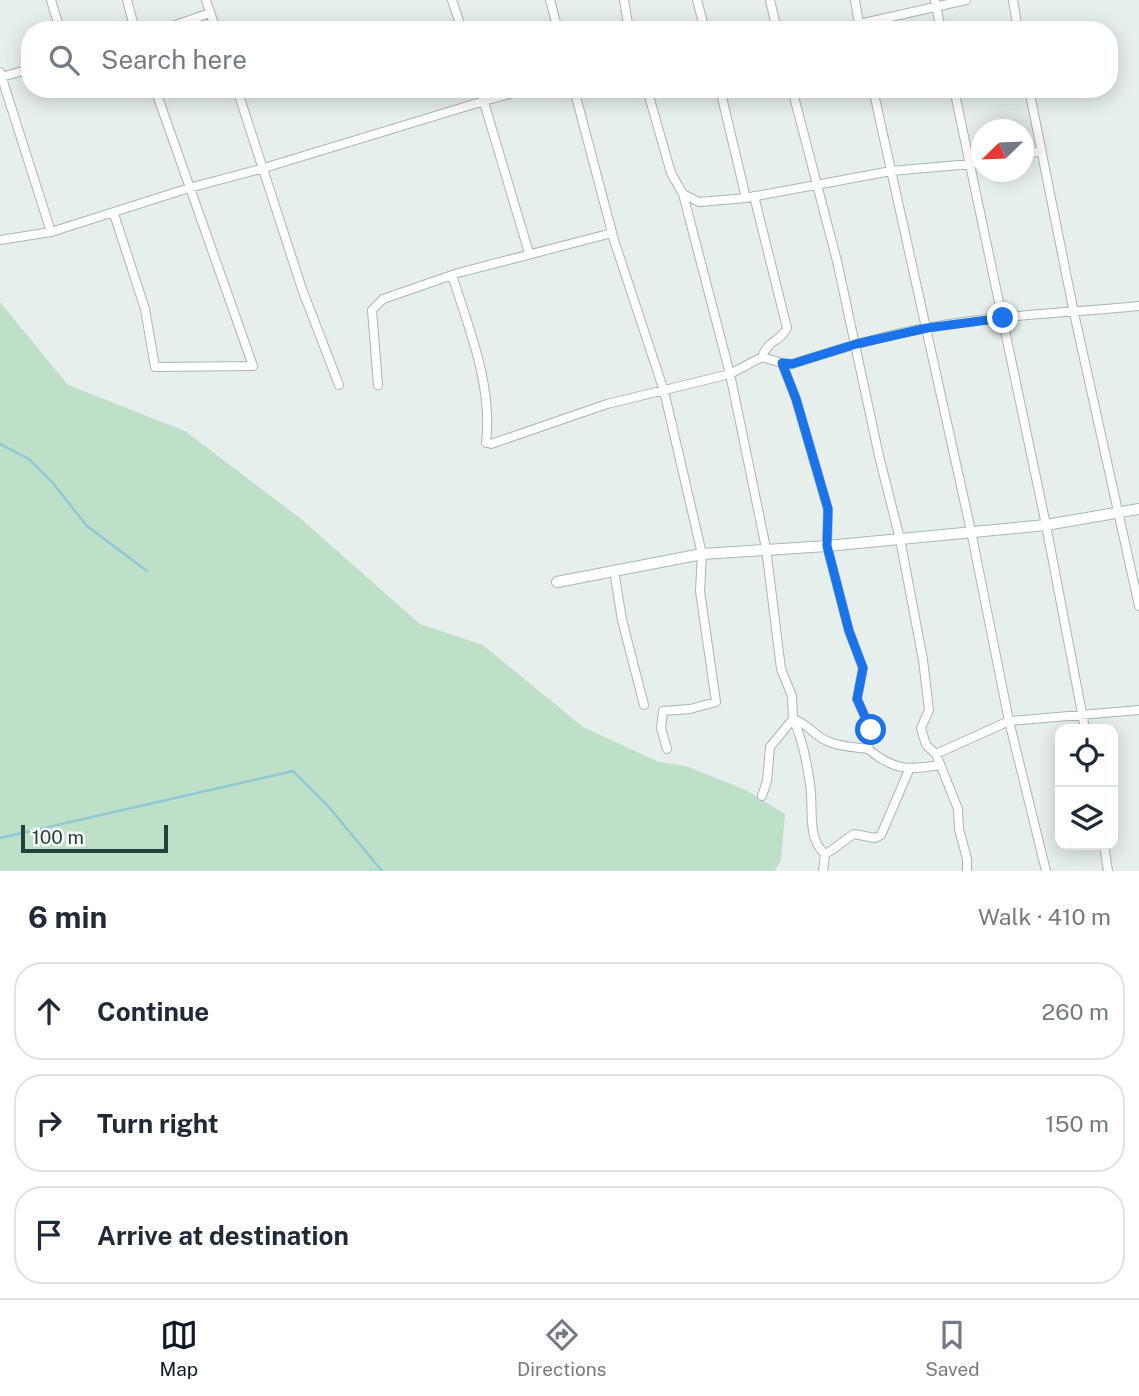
<!DOCTYPE html>
<meta charset="utf-8">
<style>
:root{--surface:#fff;--page:#f6f6f7;--text:#1f2937;--muted:#747a83;--line:#e0e1e3;--accent:#111827}
body{margin:0;font-family:"Public Sans",sans-serif;background:var(--page);color:var(--text)}
.controls{position:absolute;right:21px;bottom:21px;display:grid;overflow:hidden;border-radius:14px;box-shadow:0 4px 18px #0003}
.controls button{width:63px;height:63px;display:grid;place-items:center;padding:0;border:0;border-bottom:2px solid var(--line);background:var(--surface);color:var(--text);font:35px sans-serif}
.compass{position:absolute;left:971px;top:119px;width:63px;height:63px;border-radius:50%;background:var(--surface);box-shadow:0 4px 18px #0003;rotate:247deg}
.scale{position:absolute;left:21px;bottom:18px;width:147px;box-sizing:border-box;padding-left:7px;border:4px solid #24423a;border-top:0;font-size:19px;line-height:24px;white-space:nowrap;color:#24423a;-webkit-text-stroke:5px #f7fbf9;paint-order:stroke}
.stop{position:absolute;width:21px;height:21px;margin:-16px;border:5px solid #1a73e8;border-radius:50%;background:#fff}
.stop.end{background:#1a73e8;border-color:#fff;box-shadow:0 2px 7px #0008}
.list{margin:0;padding:0;list-style:none}
h2{display:flex;justify-content:space-between;align-items:center;height:91px;margin:0;padding:0 28px;font-size:30px}
h2 small{font-size:23px;font-weight:400;color:var(--muted)}
.list li{display:grid;grid-template-columns:46px 1fr auto;gap:21px;align-items:center;box-sizing:border-box;height:98px;margin:0 14px 14px;padding:0 14px;border:2px solid var(--line);border-radius:28px}
.list b{display:block;font-size:26px;white-space:nowrap}
.list em{font-size:23px;font-style:normal;color:var(--muted)}
.icon{flex:none;width:38px;height:38px;fill:none;stroke:currentColor;stroke-width:2;stroke-linecap:round;stroke-linejoin:round}
.map{position:relative;flex:none;width:1139px;height:871px;overflow:hidden}
.search{position:absolute;background:var(--surface);box-shadow:0 4px 18px #0003;left:21px;right:21px;top:21px;height:77px;display:flex;align-items:center;gap:18px;box-sizing:border-box;padding:0 24px;border-radius:28px;color:var(--muted);font-size:26px}
.sheet{height:427px;background:var(--surface)}
nav{display:flex;justify-content:space-around;align-items:center;box-sizing:border-box;height:98px;border-top:2px solid var(--line);background:var(--surface);font-size:19px;color:var(--muted)}
nav a{display:grid;justify-items:center;gap:4px}
nav .on{color:var(--accent)}
.map>svg:first-child{display:block}
</style>
<div class="map">
<svg width="1139" height="871" viewBox="0 0 1139 871">
<rect width="100%" height="100%" fill="#e6efeb"/>
<path fill="#bfe0c8" d="M0 302 68 385 185 431 301 519 420 624 483 645 583 727 659 762 686 766 746 790 785 814 781 860 775 871H0Z"/>
<g fill="none" stroke-linecap="round" stroke-linejoin="round">
<path stroke="#8ec9d4" stroke-width="2.5" d="M0 444 29 459 52 482 87 526 147 571
M0 838 293 771 328 806 382 871"/>
<g stroke="#a8b8b2" stroke-width="10">
<path id="street" d="M51 0 60 30
M127 0 135 30
M206 0 216 30
M452 0 462 30
M550 0 558 30
M624 0 629 30
M697 0 705 30
M770 0 777 30
M855 0 860 30
M935 0 941 30
M1013 0 1018 30
M859 24 966 0
M161 30 210 13
M0 72 51 232
M1 77 30 69
M237 89 302 289 339 385
M480 89 529 253
M574 89 614 240 664 391 702 554 700 591 716 702 690 709 663 711 661 728 667 749
M647 89 671 173 683 194 699 202 746 198 891 171 982 163
M720 89 746 198
M792 89 837 261 879 456 900 539 923 660 929 710 921 728 926 745 936 754 958 809 959 829 967 859V871
M873 89 971 531 1009 721 1046 871
M954 89 1046 525 1085 729
M1029 89 1074 313 1139 606
M1024 155 1041 151
M683 194 730 374 766 548 781 669 792 696 793 719 770 747 767 781 762 796
M754 196 787 328C780 343 769 338 762 357
M114 214 145 309 155 367 253 366 155 89
M0 240 51 232 189 188 264 168 484 101 528 89
M452 275C469 329 493 386 486 443
M782 363 796 399 828 509 827 546 849 631 863 668 857 699 871 730 868 749C895 771 907 770 940 765
M378 385 372 310 383 299 458 273 612 233
M491 444 607 404 730 374 762 357 782 363 792 364C836 350 881 336 926 328 997 315 1068 313 1139 306
M614 570 622 620 644 705
M936 754 1009 721 1139 710
M1104 845 1108 871
M825 854C806 838 814 806 810 784 807 763 803 739 793 719 804 722 809 729 817 735 833 747 849 746 868 749
M823 871 825 854C835 849 844 840 854 834L875 838 881 835 909 770"/>
</g>
<g stroke="#a4bbb3" stroke-width="12">
<path id="secondary" d="M557 582 702 554 827 546 1046 525 1139 509"/>
</g>
<use href="#street" stroke="#fff" stroke-width="8"/>
<use href="#secondary" stroke="#fff" stroke-width="10"/>
</g>
<g fill="none" stroke-linecap="round" stroke-linejoin="round">
<path stroke="#1a73e8" stroke-width="9" d="M871 730 857 699 863 668 849 631 827 546 828 509 796 399 782 363 792 364 856 344 927 328 1003 318"/>
</g>
</svg>
<div class="controls">
<button><svg class="icon" aria-label="locate" viewBox="0 0 24 24"><circle cx="12" cy="12" r="6"/><path d="M12 2v4M12 18v4M2 12h4M18 12h4"/></svg></button>
<button><svg class="icon" aria-label="layers" viewBox="0 0 24 24"><path d="M12 4l9 5-9 5-9-5zM3 14l9 5 9-5"/></svg></button>
</div>
<svg class="compass" viewBox="-18 -18 36 36"><path d="M0-13l5 13h-10z" fill="#e53935"/><path d="M0 13l5-13h-10z" fill="#747a83"/></svg>
<div class="scale">100 m</div>
<div class="stop" style="left:871px;top:730px"></div>
<div class="stop end" style="left:1003px;top:318px"></div>
<div class="search"><svg class="icon" aria-label="search" viewBox="0 0 24 24"><circle cx="10" cy="10" r="6"/><path d="M15 15l6 6"/></svg>Search here</div>
</div>
<section class="sheet">
<h2>6 min<small>Walk · 410 m</small></h2>
<ul class="list">
<li><svg class="icon" aria-label="ahead" viewBox="0 0 24 24"><path d="M12 20V5M6 11l6-6 6 6"/></svg><div><b>Continue</b></div><em>260 m</em></li>
<li><svg class="icon" aria-label="right" viewBox="0 0 24 24"><path d="M7 20v-9h11M14 6l5 5-5 5"/></svg><div><b>Turn right</b></div><em>150 m</em></li>
<li><svg class="icon" aria-label="arrive" viewBox="0 0 24 24"><path d="M6 21V4h12l-3 4 3 4H6"/></svg><div><b>Arrive at destination</b></div></li>
</ul>
</section>
<nav>
<a class="on"><svg class="icon" aria-label="map" viewBox="0 0 24 24"><path d="M3 6l6-2 6 2 6-2v14l-6 2-6-2-6 2zM9 4v14M15 6v14"/></svg>Map</a>
<a><svg class="icon" aria-label="directions" viewBox="0 0 24 24"><path d="M12 3l9 9-9 9-9-9zM9 14v-3h6M13 9l2 2-2 2"/></svg>Directions</a>
<a><svg class="icon" aria-label="saved" viewBox="0 0 24 24"><path d="M7 4h10v16l-5-4-5 4z"/></svg>Saved</a>
</nav>
